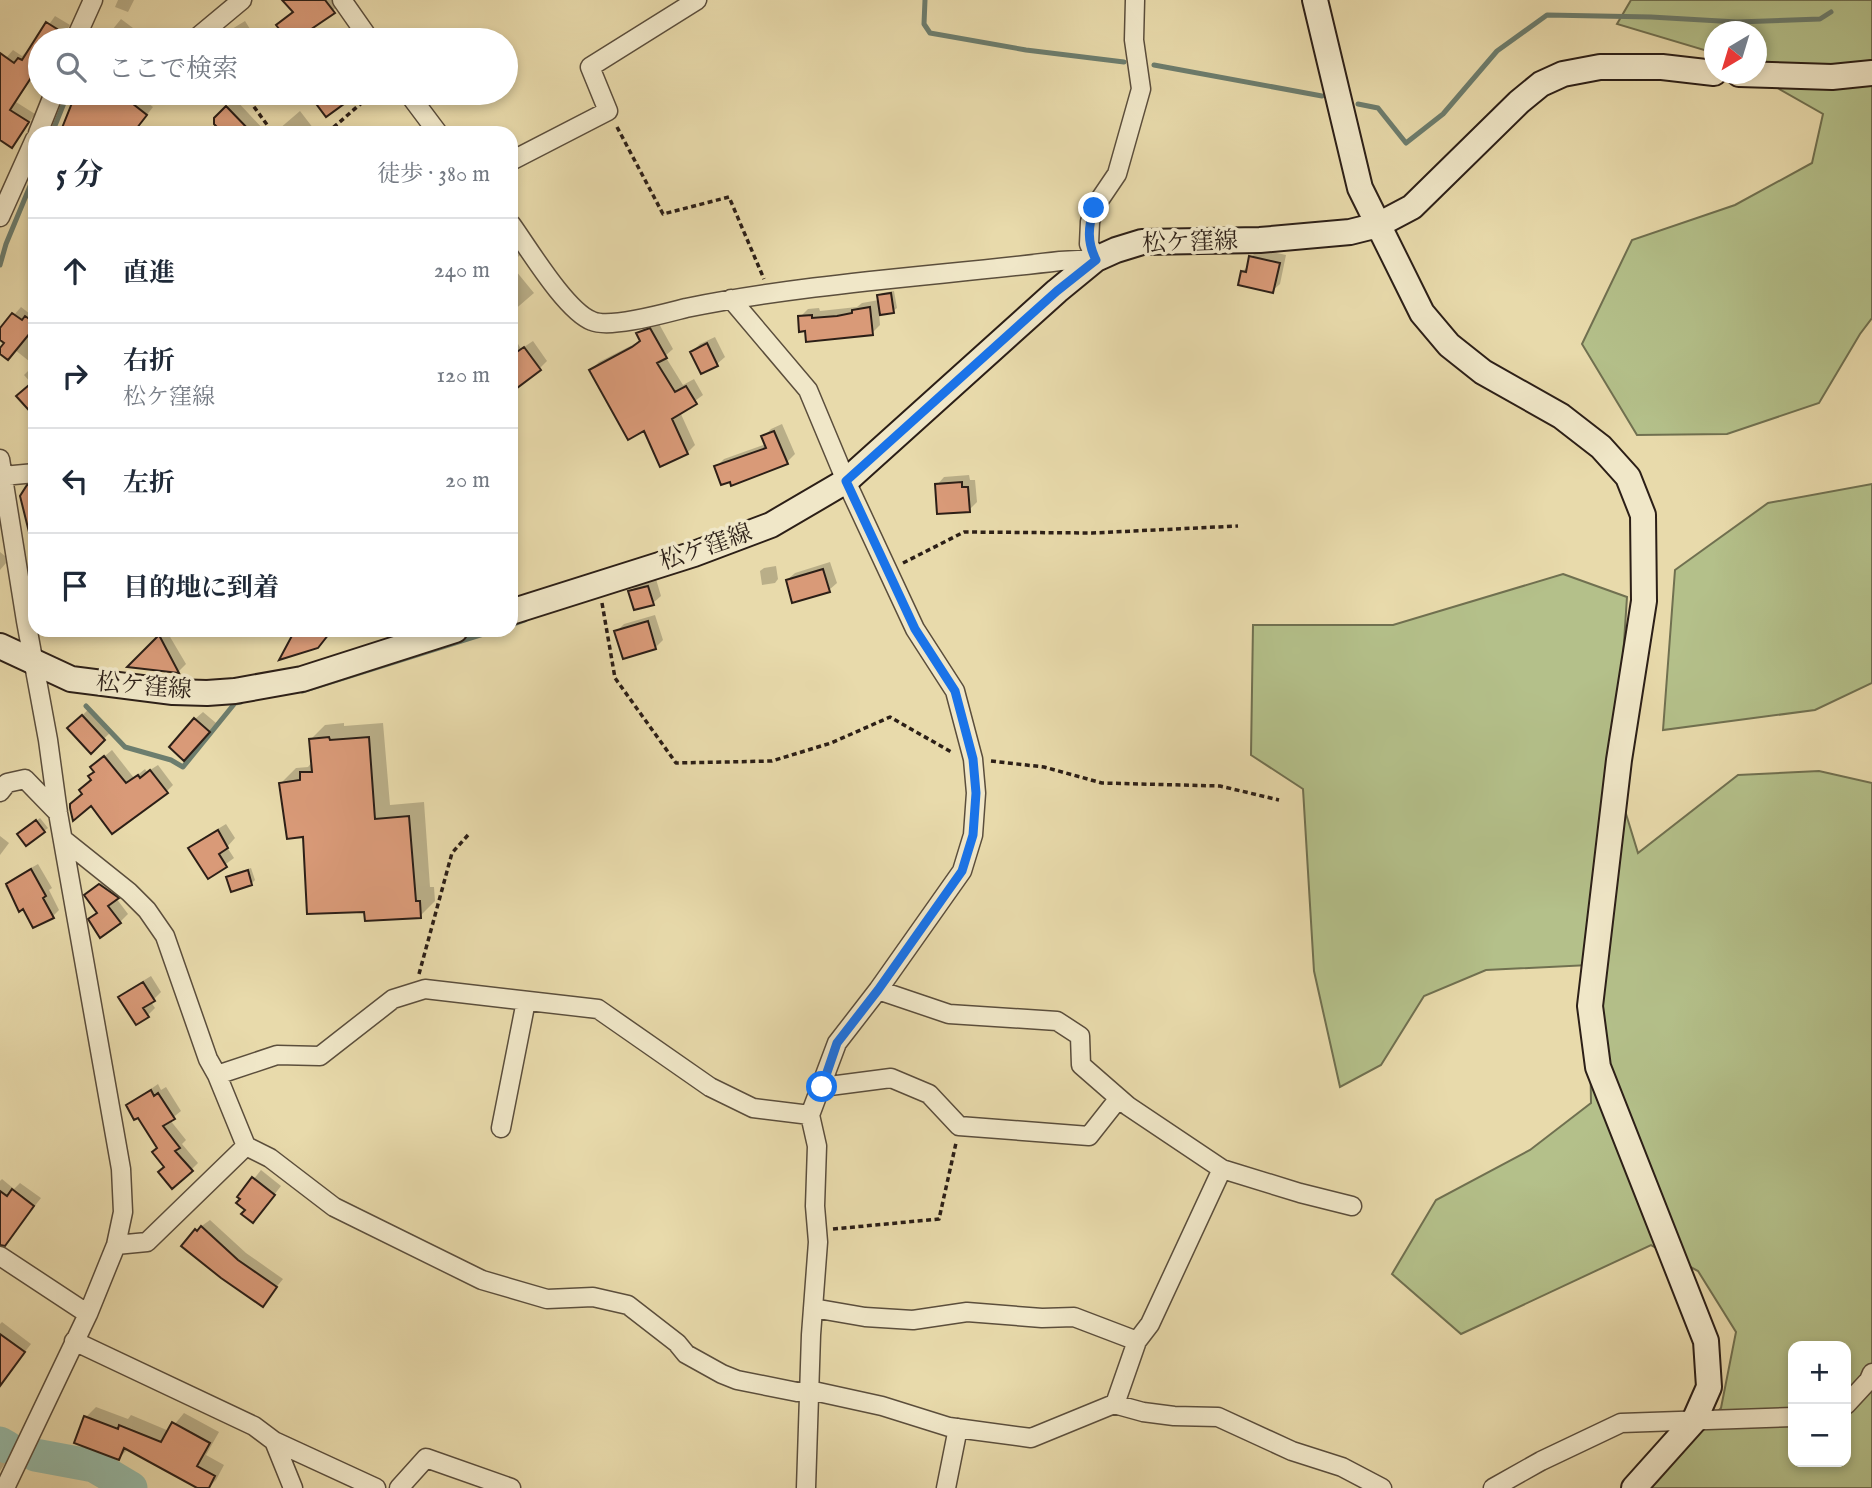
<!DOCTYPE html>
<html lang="ja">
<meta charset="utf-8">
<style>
:root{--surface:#fff;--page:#f6f6f7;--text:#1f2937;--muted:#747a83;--line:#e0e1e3}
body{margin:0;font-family:"IM FELL English","Noto Serif JP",serif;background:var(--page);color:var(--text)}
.controls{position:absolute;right:21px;bottom:21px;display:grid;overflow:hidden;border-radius:14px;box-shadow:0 4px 10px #0003}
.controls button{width:63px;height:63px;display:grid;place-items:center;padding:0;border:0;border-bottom:2px solid var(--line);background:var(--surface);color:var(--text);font:35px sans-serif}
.compass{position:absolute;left:1704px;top:21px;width:63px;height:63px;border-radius:50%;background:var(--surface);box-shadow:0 4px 10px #0003;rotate:218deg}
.stop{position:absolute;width:21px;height:21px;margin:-16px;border:5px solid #1a73e8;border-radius:50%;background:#fff}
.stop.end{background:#1a73e8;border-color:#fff;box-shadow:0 2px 7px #0008}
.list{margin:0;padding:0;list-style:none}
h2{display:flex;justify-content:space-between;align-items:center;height:91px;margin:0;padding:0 28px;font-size:30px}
h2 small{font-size:23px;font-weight:400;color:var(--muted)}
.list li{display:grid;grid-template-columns:46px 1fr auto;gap:21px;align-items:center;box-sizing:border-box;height:105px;padding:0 28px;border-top:2px solid var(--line)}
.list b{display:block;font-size:26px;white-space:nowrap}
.list p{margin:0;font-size:23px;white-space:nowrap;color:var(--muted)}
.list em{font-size:23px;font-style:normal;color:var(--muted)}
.icon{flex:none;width:38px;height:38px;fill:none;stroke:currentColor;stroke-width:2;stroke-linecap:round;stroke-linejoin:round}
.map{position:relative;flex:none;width:1872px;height:1488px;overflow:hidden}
.search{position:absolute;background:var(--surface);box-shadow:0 4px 10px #0003;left:28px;top:28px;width:490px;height:77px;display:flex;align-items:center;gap:18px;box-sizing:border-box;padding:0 24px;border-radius:38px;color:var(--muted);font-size:26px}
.panel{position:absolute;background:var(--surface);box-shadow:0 4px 10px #0003;left:28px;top:126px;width:490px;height:511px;border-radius:21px}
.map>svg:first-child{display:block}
</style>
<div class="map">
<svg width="1872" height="1488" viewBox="0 0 1872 1488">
<rect width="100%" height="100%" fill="#e8daab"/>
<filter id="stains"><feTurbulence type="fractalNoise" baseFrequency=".00286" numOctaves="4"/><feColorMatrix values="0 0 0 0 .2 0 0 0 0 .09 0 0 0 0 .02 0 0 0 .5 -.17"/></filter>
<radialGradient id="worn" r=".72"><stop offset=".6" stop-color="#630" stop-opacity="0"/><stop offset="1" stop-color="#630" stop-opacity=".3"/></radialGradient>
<path fill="#b4c08a" stroke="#707050" stroke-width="2" fill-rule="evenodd" d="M1631 0H1872V318L1860 334 1819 403 1727 434 1637 435 1582 344 1632 240 1735 205 1812 163 1823 114 1753 74H1756V32H1714V53L1617 24Z
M1872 484V683L1815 710 1663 730 1675 570 1768 503Z
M1563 574 1627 597 1615 778 1638 853 1738 775 1819 771 1872 783V1488H1644L1654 1482 1721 1408 1736 1332 1698 1271 1651 1245 1461 1334 1392 1274 1436 1200 1530 1150 1591 1103 1589 965 1486 970 1424 996 1381 1065 1340 1087 1314 971 1303 789 1251 755 1253 625H1393ZM1793 1346H1846V1462H1793Z"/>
<path fill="#0003" d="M118 0H134L128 12 115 7Z
M285 0H338L341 4 298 37 300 40H286L289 38 278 25 294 11Z
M55 16 70 25 60 40H40V65L16 102 35 114 12 146 0 139V65L13 50 22 56 27 51 29 53Z
M121 19 149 40H104Z
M245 21 257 40H214Z
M85 93H123L116 104 135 93 153 107 133 133H62Z
M181 93H203L187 103Z
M311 93H354L327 115Z
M235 99 264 130 261 133H225L213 121Z
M300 111 317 133H282L279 129Z
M511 236 526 250 511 263Z
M1259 249 1286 255 1280 284 1272 291 1242 272 1249 265 1251 257Z
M511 265 534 293 512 312 511 310Z
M894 291 897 308 893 311 879 313 880 325 872 333 807 330 800 317 808 309 819 308 820 311 857 307 862 303 879 300V296L882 293Z
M21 307 30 314 35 310V402L32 384 24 375 34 365 0 338V331Z
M658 322 673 349 665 356 683 385 694 379 703 395 680 412 695 445 687 453 645 429 591 370 599 362 642 340 638 334 646 326Z
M514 337 521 349 533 341 547 361 539 369 511 377V339Z
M715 337 725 357 717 364 702 372 692 352 700 344Z
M782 424 795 454 787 462 716 467 724 459 766 444 763 437 771 429Z
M969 475 970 480H975L977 502 969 510 937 485 944 477Z
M0 552 5 556 6 563 0 570Z
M830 562 837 583 829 590 787 580 795 573Z
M776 566 778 579 775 583 762 585 760 571 764 568Z
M656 579 661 596 653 603 630 592 638 584Z
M655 615 663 640 655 648 616 632 624 624Z
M166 630 186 664 179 671 131 666Z
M90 708 112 731 91 751 69 728Z
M203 712 216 723 192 751 195 719Z
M344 723V726L383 723 390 805 424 802 430 887H434L435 901 420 916 366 910 305 835 281 783 296 768 308 767 312 762 310 740 325 725Z
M112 750 134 778 145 769 147 772 158 765 173 785 166 792 84 794 93 780 99 761Z
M40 818 48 828 27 844 23 831Z
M226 824 235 838 227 847 234 858 208 877 191 849 198 841Z
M0 836 9 843 0 855Z
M38 864 52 888 49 890 59 910 53 916 24 907 19 909 5 886 12 879Z
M251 868 255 880 251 884 228 877 232 874Z
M108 877 125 890 116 898 128 914 120 922 91 919 98 911 86 895Z
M151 976 161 992 151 1002 155 1008 148 1015 121 997 128 990Z
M158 1084 161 1090 166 1087 181 1111 170 1120 186 1140 182 1144 198 1163 191 1170 166 1166 158 1148 138 1115 128 1105Z
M261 1170 281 1186 260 1213 247 1210 240 1196Z
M2 1179 14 1189 20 1183 41 1198 12 1235 0 1239V1181Z
M210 1220 246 1253 283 1279 262 1305 196 1230Z
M2 1322 31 1344 5 1377 0 1374V1324Z
M96 1407 128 1419 131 1415 169 1431 184 1413 219 1432 206 1455 224 1465 216 1480 208 1488H200L129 1448 119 1458 86 1417Z
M0 1449 10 1456 0 1471Z"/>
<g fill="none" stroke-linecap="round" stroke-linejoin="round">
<path stroke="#6c7d6e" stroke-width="5" d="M925 0 924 24 930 33 1026 50 1124 62
M1154 65 1322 96
M1358 104 1378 108 1406 143 1443 114 1497 51 1547 15 1651 17 1737 22 1820 19 1831 12
M52 133 68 93
M0 265 6 244 35 174
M511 625 525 620
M302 691 496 630
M86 706 125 747 171 760 183 767 235 703 241 702"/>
<path stroke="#97bba8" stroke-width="33" d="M0 1443 7 1447
M35 1455 94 1466 131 1488"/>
</g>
<path fill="#d99a78" stroke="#2c1f17" stroke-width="2" d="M282 0H325L335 13 295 40H288L276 25 293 12Z
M46 22 65 34 64 40H40V64L10 110 29 122 12 148 0 140V53L14 63 18 58 22 60Z
M76 93H119L147 115 133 133H60Z
M308 93H341L348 101 326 117Z
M226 106 252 133H223L214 124V118Z
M1249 256 1280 263 1273 293 1238 285 1241 271 1246 272Z
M891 293 894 313 880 315 877 295Z
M870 307 873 335 806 342 805 331 799 332 798 316 812 315V318L837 316 852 313V310Z
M12 313 22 320 25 316 35 323V327L8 360 0 354V348L4 343 0 340V328Z
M650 328 667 358 657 363 675 392 686 386 697 404 672 419 688 454 660 467 644 431 628 440 589 370 632 347 640 341 636 333Z
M707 343 718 366 701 374 690 352Z
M524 347 541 370 517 388 511 380V356Z
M35 380V417L16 396Z
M774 431 788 464 731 486 730 482 721 485 714 466 766 448 761 436Z
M962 482V487H968L970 512 937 514 935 484Z
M35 484V535L30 536 20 496 27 485Z
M823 569 830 592 792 603 786 580Z
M648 586 654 605 634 610 628 591Z
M648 621 656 649 623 659 614 631Z
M295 630H332L318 648 279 660Z
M159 635 179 673 127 667Z
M82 715 105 740 91 754 67 728Z
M194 718 210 732 184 761 169 747Z
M329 737 330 740 369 737 375 819 409 816 416 901H420L421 918 365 921 364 912 307 914 303 837 287 839 279 783 300 780V772H312L309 739Z
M104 756 126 783 138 775 140 778 150 770 168 793 112 834 91 806 73 821 70 808V804L82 794 79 790 91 780 88 776 94 772 90 767Z
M36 820 45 832 26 846 17 834Z
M218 830 228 848 219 854 227 867 208 879 188 848Z
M31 869 46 896 43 898 54 918 33 928 23 909 19 912 6 884Z
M248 870 252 885 231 892 226 877Z
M99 884 119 898 108 906 121 923 100 938 88 919 97 913 84 895Z
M143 982 155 1001 143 1008 149 1017 136 1025 118 997Z
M151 1090 154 1096 158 1093 175 1119 163 1126 180 1148 175 1151 193 1171 172 1189 158 1172 164 1167 152 1152 157 1148 138 1118 134 1120 126 1105Z
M252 1177 275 1195 253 1223 241 1214 245 1210 236 1203 240 1199 237 1197Z
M12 1189 34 1206 5 1246 0 1245V1191L7 1196Z
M201 1226 238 1260 277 1287 263 1307 221 1278 181 1246 195 1229 197 1231Z
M0 1334 25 1352 0 1386Z
M84 1416 118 1429 119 1425 161 1442 172 1422 210 1443 197 1466 215 1476 209 1488H197L124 1448 119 1460 74 1443Z"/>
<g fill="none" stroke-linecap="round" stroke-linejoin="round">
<g stroke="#5b4e3c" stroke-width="21">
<path id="street" d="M342 0 370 40
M75 40 93 0
M194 40 242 0
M408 93 438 133
M38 133 54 93
M511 161 608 111 590 67 697 0
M0 217 35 139
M511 224C529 249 566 311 592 321 610 329 666 313 686 308 809 283 936 276 1060 261L1096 259 1089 244 1090 222 1094 208 1117 174 1141 89 1134 40 1135 0
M731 299 808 390 846 481 915 629 955 691 973 759 976 793 973 835 962 871 878 990 837 1043 810 1115 817 1146 815 1206 818 1242 811 1335 806 1488
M0 459 26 621 48 740 58 813 121 1169 123 1212 116 1245 88 1314 5 1488
M3 476 35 473
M0 792 7 783 25 779 58 813
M64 840 129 892 147 910 165 936 208 1059 217 1075 246 1146 270 1158 334 1207 482 1280 547 1299 593 1297 628 1305 677 1343 686 1354 722 1374 737 1380 797 1392 809 1390 882 1406 949 1427 1031 1438 1114 1404 1143 1412 1174 1416 1218 1417 1292 1451 1342 1467 1382 1488
M878 990 949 1014 1057 1021 1080 1036 1081 1065 1128 1106 1222 1169 1300 1193 1352 1206
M217 1075 277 1055 320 1056 393 999 425 989 598 1009 710 1087 753 1108 810 1115
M822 1087 891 1078 929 1094 959 1126 1089 1136 1119 1098
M501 1128 526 1001
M116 1245 147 1242 246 1146
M0 1256 88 1314
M813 1308 865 1317 913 1320 967 1312 1042 1318 1074 1317 1137 1341
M74 1341 254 1426 274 1441 293 1488
M1115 1404 1137 1341 1150 1324 1222 1169
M1846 1405 1869 1380 1872 1373
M274 1441 376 1488
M399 1488 426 1458 511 1488
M946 1488 958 1428
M1493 1488 1541 1461 1621 1423 1793 1417"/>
</g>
<g stroke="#2c1f17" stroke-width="28">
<path id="secondary" d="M1315 0 1360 188 1422 313 1449 345 1483 372 1561 416 1601 447 1628 477 1643 515 1644 601 1619 760 1590 1006 1598 1067 1706 1341 1709 1387 1694 1421 1634 1488
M1739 74 1832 77 1872 73
M511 612 694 554 771 525 846 481 1057 291 1096 259 1116 250 1142 242 1260 240 1350 232 1378 225 1412 207 1519 102 1541 84 1563 74 1600 67H1662L1714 73
M0 646 71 679 173 692 207 693 235 691 302 679 455 630"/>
</g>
<path stroke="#2c1f17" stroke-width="3.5" stroke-dasharray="5 3.5" stroke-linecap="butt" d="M244 93 273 133
M617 127 663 214 729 197 764 279
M327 133 373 93
M903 563 964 532 1092 533 1238 526
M602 603 615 678 676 763 772 761 831 743 890 717 953 753
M991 761 1044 767 1102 783 1220 786 1279 800
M419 974 452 853 468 835
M833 1229 939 1219 956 1143"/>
<use href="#street" stroke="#f0e7c8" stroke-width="18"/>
<use href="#secondary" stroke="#f0e7c8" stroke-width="24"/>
</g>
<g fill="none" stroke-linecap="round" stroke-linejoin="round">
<path stroke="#1a73e8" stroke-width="9" d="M822 1087 837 1043 878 990 962 871 973 835 976 793 973 759 955 691 915 629 846 481 1057 291 1096 260C1087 242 1088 227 1094 208"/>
</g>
<g text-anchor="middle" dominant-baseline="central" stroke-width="7" stroke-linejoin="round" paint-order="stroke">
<g font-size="24" fill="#2c1f17" stroke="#f0e7c8">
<text transform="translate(1190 243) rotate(-2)">松ケ窪線</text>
<text transform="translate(706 548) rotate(-19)">松ケ窪線</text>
<text transform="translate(144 687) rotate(5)">松ケ窪線</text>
</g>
</g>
<rect width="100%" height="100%" filter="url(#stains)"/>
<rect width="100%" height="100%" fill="url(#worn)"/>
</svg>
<div class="controls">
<button>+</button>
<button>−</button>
</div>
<svg class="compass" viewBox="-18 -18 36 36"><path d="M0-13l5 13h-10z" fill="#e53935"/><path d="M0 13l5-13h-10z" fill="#747a83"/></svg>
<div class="stop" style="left:822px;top:1087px"></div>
<div class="stop end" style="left:1094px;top:208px"></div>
<div class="search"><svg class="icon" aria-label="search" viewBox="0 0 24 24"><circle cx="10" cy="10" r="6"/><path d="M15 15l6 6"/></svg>ここで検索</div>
<section class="panel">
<h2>5 分<small>徒歩 · 380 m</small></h2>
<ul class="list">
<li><svg class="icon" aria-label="ahead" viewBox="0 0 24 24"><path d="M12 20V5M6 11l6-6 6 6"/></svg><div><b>直進</b></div><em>240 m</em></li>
<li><svg class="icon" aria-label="right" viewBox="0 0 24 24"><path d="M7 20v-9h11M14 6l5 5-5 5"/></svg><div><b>右折</b><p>松ケ窪線</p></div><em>120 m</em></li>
<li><svg class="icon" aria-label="left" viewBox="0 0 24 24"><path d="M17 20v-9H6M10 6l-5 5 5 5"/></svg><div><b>左折</b></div><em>20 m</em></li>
<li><svg class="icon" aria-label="arrive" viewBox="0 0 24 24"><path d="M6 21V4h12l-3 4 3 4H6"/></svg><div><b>目的地に到着</b></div></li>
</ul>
</section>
</div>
